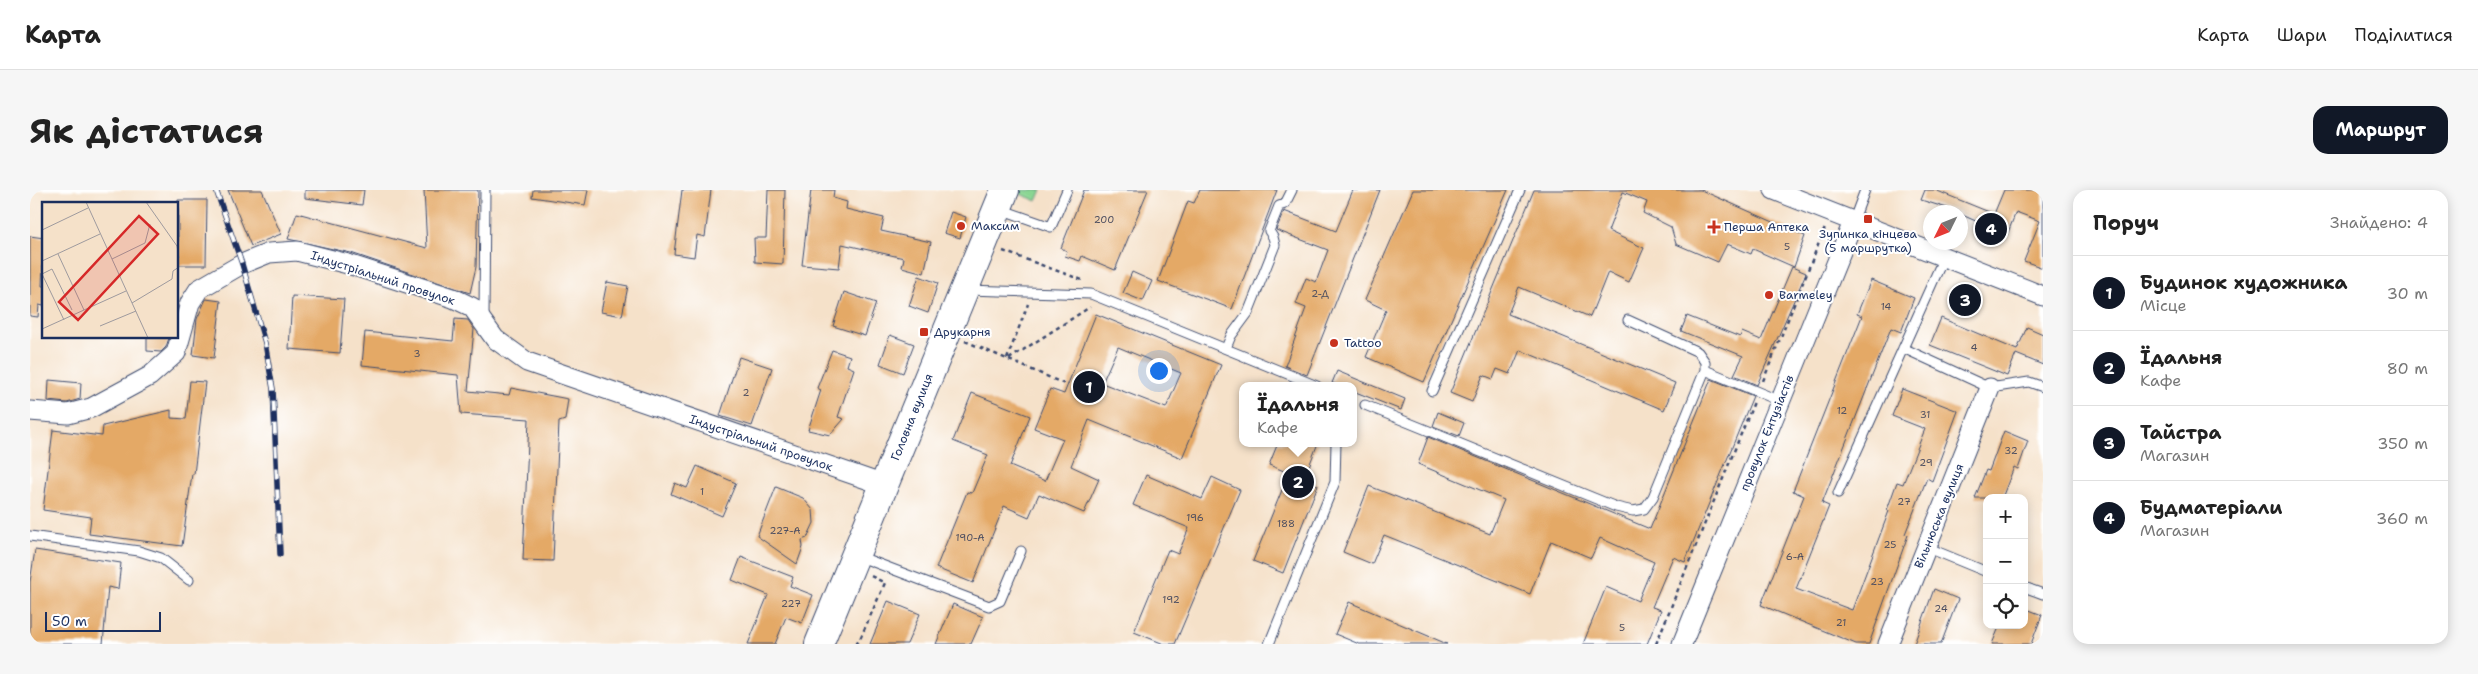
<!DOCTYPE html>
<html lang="uk">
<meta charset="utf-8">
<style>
:root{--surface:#fff;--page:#f6f6f6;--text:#222;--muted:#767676;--line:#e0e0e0;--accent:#111827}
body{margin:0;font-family:"Shantell Sans",sans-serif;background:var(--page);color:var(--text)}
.controls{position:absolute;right:15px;bottom:15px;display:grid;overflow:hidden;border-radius:10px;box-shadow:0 2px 12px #0003}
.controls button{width:45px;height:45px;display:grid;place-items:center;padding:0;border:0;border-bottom:1px solid var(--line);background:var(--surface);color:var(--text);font:25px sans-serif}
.compass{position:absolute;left:1893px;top:15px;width:45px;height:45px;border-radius:50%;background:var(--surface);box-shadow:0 2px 12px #0003;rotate:227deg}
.scale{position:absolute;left:15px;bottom:12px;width:116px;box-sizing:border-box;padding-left:5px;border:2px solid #1b2f5e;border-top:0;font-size:14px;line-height:18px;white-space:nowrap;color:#1b2f5e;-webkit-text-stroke:4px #fff;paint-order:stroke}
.you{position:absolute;left:1128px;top:180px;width:18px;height:18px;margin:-12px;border:4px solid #fff;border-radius:50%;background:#1a73e8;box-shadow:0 0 0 8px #1a73e833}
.badge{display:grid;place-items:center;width:32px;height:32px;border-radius:50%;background:var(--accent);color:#fff;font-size:16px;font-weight:700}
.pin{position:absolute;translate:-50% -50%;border:2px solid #fff;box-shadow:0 1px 5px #0006}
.popup{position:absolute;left:1209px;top:192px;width:118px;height:65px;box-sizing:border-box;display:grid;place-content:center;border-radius:10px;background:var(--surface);filter:drop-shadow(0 1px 4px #0005);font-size:16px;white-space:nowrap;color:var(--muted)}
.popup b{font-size:19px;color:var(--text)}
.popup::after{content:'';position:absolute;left:50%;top:100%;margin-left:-10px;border:10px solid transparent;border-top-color:var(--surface)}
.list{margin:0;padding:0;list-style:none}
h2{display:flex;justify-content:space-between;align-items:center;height:65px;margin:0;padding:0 20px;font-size:21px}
h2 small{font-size:16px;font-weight:400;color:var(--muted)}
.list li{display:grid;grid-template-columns:32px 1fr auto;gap:15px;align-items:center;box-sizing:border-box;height:75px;padding:0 20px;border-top:1px solid var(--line)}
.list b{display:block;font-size:19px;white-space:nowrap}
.list p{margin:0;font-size:16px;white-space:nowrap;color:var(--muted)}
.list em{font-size:16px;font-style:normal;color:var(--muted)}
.icon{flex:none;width:28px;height:28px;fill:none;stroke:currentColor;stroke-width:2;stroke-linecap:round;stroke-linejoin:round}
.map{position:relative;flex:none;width:2013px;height:454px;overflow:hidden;border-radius:15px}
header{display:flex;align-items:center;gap:30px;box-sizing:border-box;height:70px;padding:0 25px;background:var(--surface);border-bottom:1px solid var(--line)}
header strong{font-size:24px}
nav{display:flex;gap:28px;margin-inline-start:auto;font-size:18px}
.intro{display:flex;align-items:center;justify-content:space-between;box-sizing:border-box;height:120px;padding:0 30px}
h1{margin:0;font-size:35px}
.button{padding:12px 22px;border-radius:15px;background:var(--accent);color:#fff;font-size:18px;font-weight:700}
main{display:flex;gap:30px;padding:0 30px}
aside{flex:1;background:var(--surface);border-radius:15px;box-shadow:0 2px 12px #0003}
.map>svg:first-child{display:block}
</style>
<header>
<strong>Карта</strong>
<nav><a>Карта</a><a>Шари</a><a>Поділитися</a></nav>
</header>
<div class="intro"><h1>Як дістатися</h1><a class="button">Маршрут</a></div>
<main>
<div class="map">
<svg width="2013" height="454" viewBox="0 0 2013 454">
<rect width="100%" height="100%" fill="#fff"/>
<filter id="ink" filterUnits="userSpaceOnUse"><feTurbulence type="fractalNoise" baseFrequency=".02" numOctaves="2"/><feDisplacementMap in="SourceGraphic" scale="10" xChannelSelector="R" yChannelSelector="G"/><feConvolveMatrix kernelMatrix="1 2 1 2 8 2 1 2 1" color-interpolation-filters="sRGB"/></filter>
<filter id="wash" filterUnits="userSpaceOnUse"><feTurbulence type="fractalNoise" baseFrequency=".0096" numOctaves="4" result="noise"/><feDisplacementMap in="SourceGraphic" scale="20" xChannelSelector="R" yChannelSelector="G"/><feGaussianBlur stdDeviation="1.12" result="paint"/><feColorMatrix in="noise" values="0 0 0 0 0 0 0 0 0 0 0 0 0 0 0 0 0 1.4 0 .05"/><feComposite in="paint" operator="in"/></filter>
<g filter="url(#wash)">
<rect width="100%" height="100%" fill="#f5e1c9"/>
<path fill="#89d592" stroke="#528278" d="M991 0H1012L1007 11 990 4Z"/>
<g id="blocks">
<path fill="#e4a966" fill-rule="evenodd" d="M198 0H232L251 44 221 56Z
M275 0H334L332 15 275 8Z
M394 0H448L446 77 440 103 321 63 258 49 267 23 397 58Z
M503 0H558L555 15 502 7Z
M652 0H681L675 47 667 45 664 67 644 64Z
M738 0H755L753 74 725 72 724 48H736Z
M781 0H804L803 8 817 12 816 19 854 28 851 41 901 52 894 83 872 77 874 68 812 54 809 78 772 75Z
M1054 0H1118L1085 80 1052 66 1050 71 1035 66 1037 61 1031 58Z
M1170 0H1247L1202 119 1128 91 1158 11 1164 13Z
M1323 0H1350L1277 185 1255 176 1276 118 1266 114 1276 88 1286 92 1298 60 1246 40 1254 21 1306 41Z
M1383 0H1478L1394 192 1336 167 1356 120 1335 110Z
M1504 0H1671L1775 46 1764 77 1723 59 1721 64 1697 54 1688 72 1646 54 1641 37 1613 23 1617 12 1593 2 1578 41 1614 58 1599 92 1578 82 1560 127 1489 97 1478 124 1645 193 1634 220 1490 160 1480 184 1467 179 1463 189 1453 185 1442 212 1420 203Z
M1895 0H1905L1964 24 1974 0H2013V78L1994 71 2010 31 1986 22 1977 45 1930 24V22L1891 10Z
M148 10H177L176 75H148Z
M921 22 936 27 930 48 914 43Z
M0 46 14 48 12 96H14V116L9 115 8 127 0 126Z
M1762 77 1776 83 1727 195 1704 185 1713 166 1651 141 1657 126 1710 147 1712 142 1731 150Z
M1102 82 1122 91 1113 111 1093 103Z
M889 86 908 93 898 123 879 116Z
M1841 90 1884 108 1871 142 1861 138 1792 313 1799 316 1766 399 1822 420 1859 321 1857 320 1867 292 1873 294 1895 239 1862 226 1872 199 1928 221 1902 291 1897 288 1875 344 1878 345 1839 454H1826L1731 415 1774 306 1763 301 1832 126 1827 124Z
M577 92 598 96 592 126 571 122Z
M814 102 846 113 835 146 803 136Z
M262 106 314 109 310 163 259 159Z
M176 109 191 111 184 168 163 165 167 129Z
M1066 124 1191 175 1152 268 1059 230 1041 276 1069 289 1054 323 1009 304 999 327 974 316 943 393 906 378 937 302 942 303 958 265 923 251 942 203 1000 226 980 276 1015 291 1033 249 1004 238 1020 199 1034 204ZM1088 157 1151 183 1136 218 1072 193Z
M1911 128 1987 160 1997 137 2013 144V175L1986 164 1977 186 1900 155Z
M425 129 438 130 444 139 438 201 479 205 481 198 538 209 535 230 529 232 523 371 493 370 499 229 431 224 428 185 332 175 335 142 423 151Z
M860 145 884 154 873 183 850 174Z
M117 148H139L136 157 131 162 117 161Z
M802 160 820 166 817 176 824 179 808 227 814 229 800 245 778 240 791 200 787 198Z
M709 167 742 178 722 236 690 226Z
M1307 181 1375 209 1371 220 1323 201V196H1310L1302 193Z
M1681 189 1723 206 1655 372 1643 367 1622 417 1631 420 1617 454H1553L1576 397 1608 411 1624 372 1570 348 1561 368 1521 351 1500 404 1354 345 1342 374 1313 362 1339 296 1460 344 1474 310 1388 274 1398 247 1620 339Z
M19 190 51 193 50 209 37 213 18 211Z
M160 191 175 192 164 284H162L152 356 59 344 61 327 13 320 23 240 72 246 73 236 141 220V228L156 229Z
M1408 222 1434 233 1429 246 1403 236Z
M1974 241 1998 251 1988 279 1984 277 1972 308H1945L1956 280 1959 281Z
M1248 253H1288L1274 289 1288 295 1253 383 1223 371 1259 283 1239 275Z
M667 276 706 293 692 326 641 304 645 293 657 298Z
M1116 285 1172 309 1182 287 1210 300 1145 454H1134L1104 442 1138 360 1148 364 1159 338 1103 315Z
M746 297 773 308 783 320 784 333 777 348 772 350 773 357 767 374 727 346Z
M5 360 91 373 88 399 78 397 73 454H0V392Z
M711 367 763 387 760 396 783 405 772 433 756 427 745 454H718L738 405 702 390Z
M1904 399 1928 409 1911 454H1884Z
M858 411 890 424 877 454H840Z
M1319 412 1417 454H1329L1305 444Z
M923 414 953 427 941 454H906Z
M1994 418 2012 425 2001 454H1962L1970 435H1994Z"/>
</g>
</g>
<g filter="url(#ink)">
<use href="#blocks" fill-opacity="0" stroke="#3c4a6e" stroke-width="1"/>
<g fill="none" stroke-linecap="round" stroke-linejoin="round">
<g stroke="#3c4a6e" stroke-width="11">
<path id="service" d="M970 19 1021 37 1037 0
M1823 32 1835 0
M937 100 1061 104 1287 196
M454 127 455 0
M1196 158 1201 146 1218 123 1245 55 1243 47 1239 41 1249 16 1255 14 1262 0
M1873 158 1960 198 1999 192 2013 197
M1675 180 1750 211
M1402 201 1490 0
M1335 215 1586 317 1603 321 1614 319 1623 307 1675 180V172L1668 162 1598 130
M1808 303 1914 67
M0 346 109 361 131 368 159 390
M1896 357 1957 382
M828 366 959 416 970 411 991 361
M1994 397 2013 404
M1239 454 1305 292 1306 253"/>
</g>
<g stroke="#3c4a6e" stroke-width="21">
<path id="minor" d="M1744 0 2013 106
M0 221 38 224 61 218 120 186 146 163 160 113 169 99 212 74 239 63 267 61 318 74 423 108 442 117 465 149 497 172 854 295
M1652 454 1823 32
M1858 454 1960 198"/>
</g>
<g stroke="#3c4a6e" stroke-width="30">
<path id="primary" d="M789 454 975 0"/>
</g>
<path stroke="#3c4a6e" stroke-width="2.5" stroke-dasharray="4 4" stroke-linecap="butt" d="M973 61 1055 91
M935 151 1037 195
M977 169 998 114
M979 169 1060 117
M1733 191 1795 38
M825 454 830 449 855 393 839 385
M1626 454 1724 212"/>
<use href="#service" stroke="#fff" stroke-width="9"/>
<use href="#minor" stroke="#fff" stroke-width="19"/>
<use href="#primary" stroke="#fff" stroke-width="28"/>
<g stroke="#1b2f5e" stroke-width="5.5">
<path id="rail" d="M186 0 212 74 235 153 243 199 250 364"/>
</g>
<use href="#rail" stroke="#fff" stroke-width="4" stroke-dasharray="11" stroke-linecap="butt"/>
</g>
</g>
<g fill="#c8321e" stroke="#fff" stroke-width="2">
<rect x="1833" y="24" width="10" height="10" rx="2.5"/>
<circle cx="931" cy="36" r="5"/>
<path d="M1681.5 29.5h5v5h5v5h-5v5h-5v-5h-5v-5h5z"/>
<circle cx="1739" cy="105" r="5"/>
<rect x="889" y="137" width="10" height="10" rx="2.5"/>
<circle cx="1304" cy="153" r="5"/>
</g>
<g text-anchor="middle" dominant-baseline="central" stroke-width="4" stroke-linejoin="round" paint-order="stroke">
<g font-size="10" fill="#4d4e60">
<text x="1074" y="29">200</text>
<text x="1757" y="56">5</text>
<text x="1290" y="103">2-Д</text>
<text x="1856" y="116">14</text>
<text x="1944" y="157">4</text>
<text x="387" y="163">3</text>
<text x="716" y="202">2</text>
<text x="1812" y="220">12</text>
<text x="1895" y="224">31</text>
<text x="1981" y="260">32</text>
<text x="1896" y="272">29</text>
<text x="672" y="301">1</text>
<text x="1874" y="311">27</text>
<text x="1165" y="327">196</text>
<text x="1256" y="333">188</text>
<text x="755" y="340">227-А</text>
<text x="940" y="347">190-А</text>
<text x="1860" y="354">25</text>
<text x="1765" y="366">6-А</text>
<text x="1847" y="391">23</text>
<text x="1141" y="409">192</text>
<text x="761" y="413">227</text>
<text x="1911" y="418">24</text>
<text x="1811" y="432">21</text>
<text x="1592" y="437">5</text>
</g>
<g font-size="12" fill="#1b2f5e" stroke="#fff" text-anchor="start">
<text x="941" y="36">Максим</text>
<text x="1694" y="37">Перша Аптека</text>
<text x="1838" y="44" text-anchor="middle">Зупинка кінцева<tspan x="1838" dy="14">(5 маршрутка)</tspan></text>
<text x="1749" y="105">Barmeley</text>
<text x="904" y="142">Друкарня</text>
<text x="1314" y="153">Tattoo</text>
</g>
<g font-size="12" fill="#1b2f5e" stroke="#fff">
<text transform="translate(353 88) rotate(18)">Індустріальний провулок</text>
<text transform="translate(882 227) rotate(-68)">Головна вулиця</text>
<text transform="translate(1737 243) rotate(-68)">провулок Ентузіастів</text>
<text transform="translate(731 253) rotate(19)">Індустріальний провулок</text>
<text transform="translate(1909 326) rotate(-68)">Вільнюська вулиця</text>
</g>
</g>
<g transform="translate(12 12)">
<rect width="136" height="136" fill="#f5e1c9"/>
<path fill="none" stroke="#9e9a9e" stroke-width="1" d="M44 0 106 136M104 0 135 44 137 56M0 28 46 6M16 52 42 108M70 57 103 41 108 22M0 59 58 32M0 72 10 67 30 108M0 72 22 118M90 101 130 77 131 69 137 65M58 124 94 109M0 127 84 89"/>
<path fill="#d62828" fill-opacity="0.15" stroke="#d62828" stroke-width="2.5" d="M97 14 116 32 36 118 17 100Z"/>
<rect width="136" height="136" fill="none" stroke="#1b2f5e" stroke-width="2.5"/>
</g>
</svg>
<div class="controls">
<button>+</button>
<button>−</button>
<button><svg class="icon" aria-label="locate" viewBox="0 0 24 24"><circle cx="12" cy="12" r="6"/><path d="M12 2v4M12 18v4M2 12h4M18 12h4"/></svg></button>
</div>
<svg class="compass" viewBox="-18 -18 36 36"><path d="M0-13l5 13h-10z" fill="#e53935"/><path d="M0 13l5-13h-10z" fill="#767676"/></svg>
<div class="scale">50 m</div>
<div class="you"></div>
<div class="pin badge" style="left:1059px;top:197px">1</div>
<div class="pin badge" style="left:1268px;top:292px">2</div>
<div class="popup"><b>Їдальня</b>Кафе</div>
<div class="pin badge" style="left:1935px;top:110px">3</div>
<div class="pin badge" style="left:1961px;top:39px">4</div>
</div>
<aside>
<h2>Поруч<small>Знайдено: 4</small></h2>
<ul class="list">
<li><span class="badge">1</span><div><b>Будинок художника</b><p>Місце</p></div><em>30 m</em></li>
<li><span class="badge">2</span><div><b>Їдальня</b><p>Кафе</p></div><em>80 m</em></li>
<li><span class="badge">3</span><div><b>Тайстра</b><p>Магазин</p></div><em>350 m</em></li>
<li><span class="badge">4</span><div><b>Будматеріали</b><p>Магазин</p></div><em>360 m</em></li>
</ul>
</aside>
</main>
